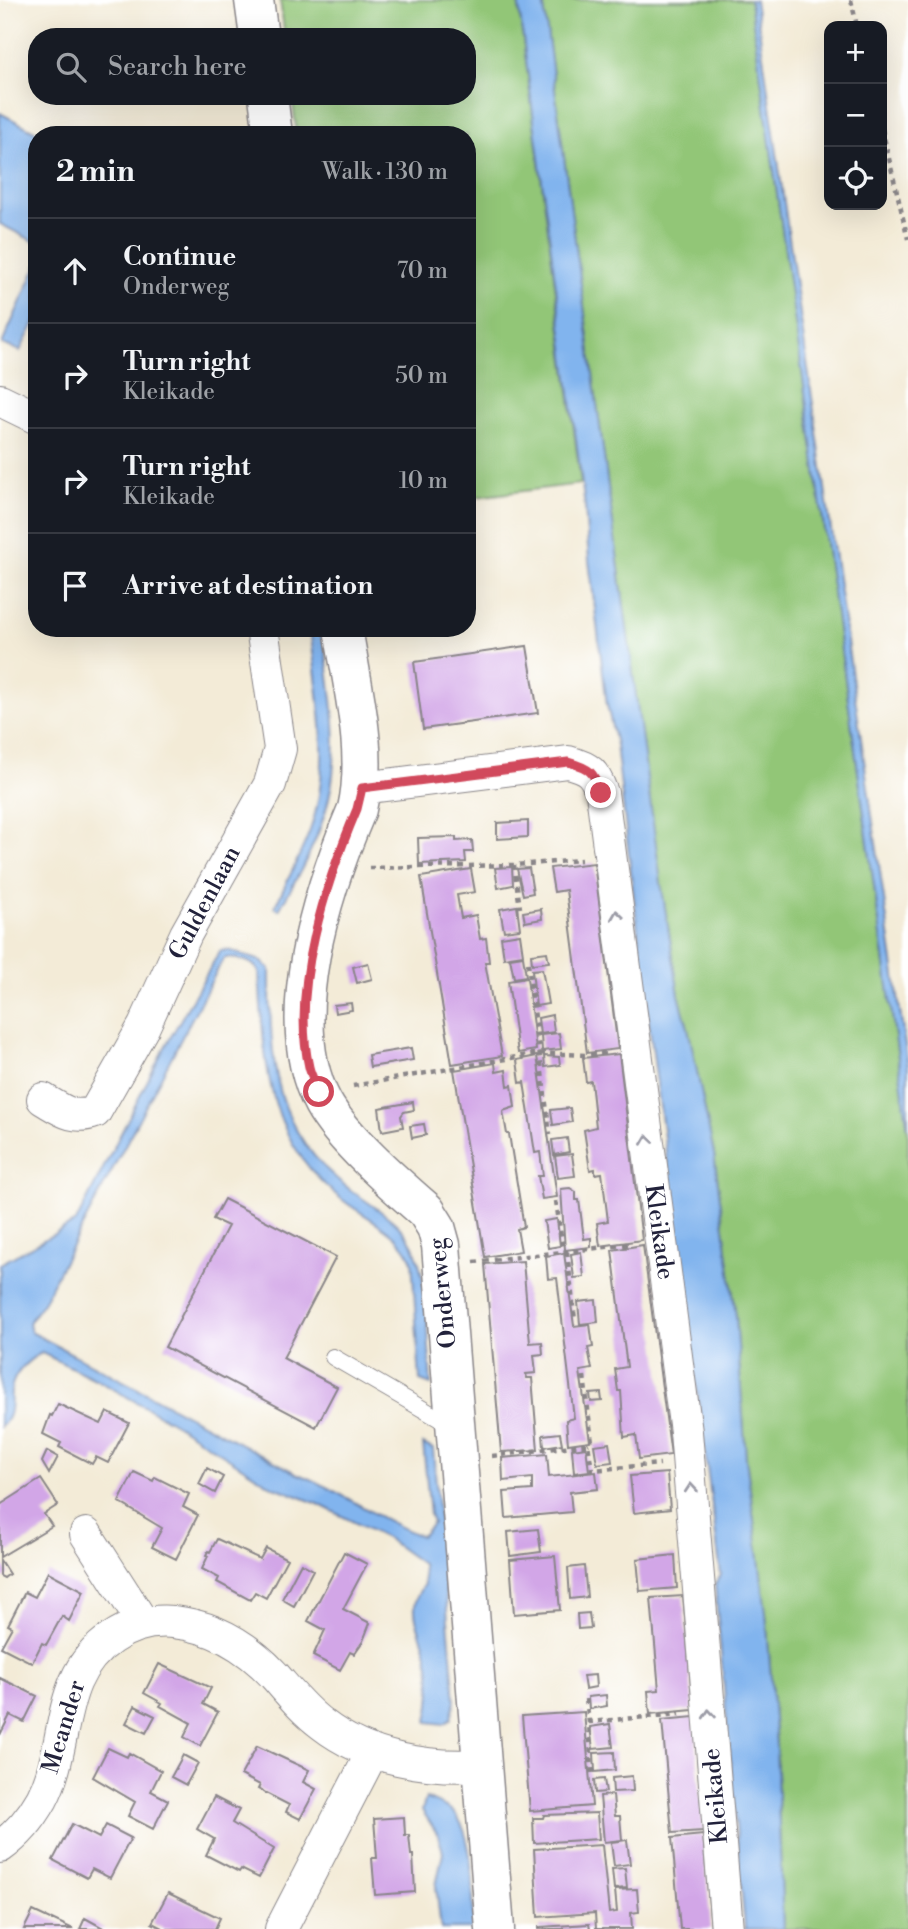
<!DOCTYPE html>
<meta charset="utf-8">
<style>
:root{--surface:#171b24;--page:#242831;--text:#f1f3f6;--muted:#9ea1a6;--line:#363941}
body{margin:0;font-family:"Libre Bodoni",serif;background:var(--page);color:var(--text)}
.controls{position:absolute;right:21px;top:21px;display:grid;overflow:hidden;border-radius:14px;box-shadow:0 7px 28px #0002}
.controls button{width:63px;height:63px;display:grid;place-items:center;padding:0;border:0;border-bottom:2px solid var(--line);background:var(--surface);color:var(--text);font:35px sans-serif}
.stop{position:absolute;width:21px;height:21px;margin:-16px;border:5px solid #d1495b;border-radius:50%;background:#fff}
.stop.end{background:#d1495b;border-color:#fff;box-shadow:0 2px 7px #0008}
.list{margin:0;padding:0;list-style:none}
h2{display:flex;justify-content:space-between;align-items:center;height:91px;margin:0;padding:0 28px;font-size:30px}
h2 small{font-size:23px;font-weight:400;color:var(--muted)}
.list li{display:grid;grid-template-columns:46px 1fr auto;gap:21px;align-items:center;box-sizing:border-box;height:105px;padding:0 28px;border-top:2px solid var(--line)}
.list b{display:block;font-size:26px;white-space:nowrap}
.list p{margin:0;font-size:23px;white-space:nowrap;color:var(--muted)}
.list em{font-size:23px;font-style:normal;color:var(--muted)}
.icon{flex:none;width:38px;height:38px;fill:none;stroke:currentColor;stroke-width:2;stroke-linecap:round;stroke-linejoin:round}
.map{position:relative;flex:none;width:908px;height:1929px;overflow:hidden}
.search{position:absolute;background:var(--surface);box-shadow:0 7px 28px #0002;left:28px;top:28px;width:448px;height:77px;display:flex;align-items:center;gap:18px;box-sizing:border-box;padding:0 24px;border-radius:28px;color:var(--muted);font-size:26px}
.panel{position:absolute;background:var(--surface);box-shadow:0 7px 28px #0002;left:28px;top:126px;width:448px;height:511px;border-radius:28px}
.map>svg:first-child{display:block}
</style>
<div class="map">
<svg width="908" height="1929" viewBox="0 0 908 1929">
<rect width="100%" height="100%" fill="#fff"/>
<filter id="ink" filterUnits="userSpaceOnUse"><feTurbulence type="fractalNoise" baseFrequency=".0143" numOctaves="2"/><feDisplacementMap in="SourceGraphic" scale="14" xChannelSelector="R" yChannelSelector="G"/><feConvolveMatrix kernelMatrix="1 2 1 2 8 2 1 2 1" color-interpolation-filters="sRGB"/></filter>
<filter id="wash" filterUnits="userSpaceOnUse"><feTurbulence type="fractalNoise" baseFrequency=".00686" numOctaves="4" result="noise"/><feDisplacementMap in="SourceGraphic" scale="28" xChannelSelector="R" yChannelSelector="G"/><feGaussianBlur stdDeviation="1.57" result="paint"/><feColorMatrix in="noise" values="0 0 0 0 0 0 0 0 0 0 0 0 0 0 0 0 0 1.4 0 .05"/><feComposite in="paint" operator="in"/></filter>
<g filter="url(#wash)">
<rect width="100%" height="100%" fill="#f3ebd7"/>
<path fill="#92c677" stroke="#5a7459" stroke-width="2" d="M280 0H518L581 484 467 498V135H297L292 96H467V37H285Z
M543 0H750L908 1129V1929H783L776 1745 766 1613 746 1459 736 1316 714 1154 688 1028 679 995 661 883Z"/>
<path fill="#81b4ee" stroke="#526b94" stroke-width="2" d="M518 0H543L661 883 679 995 688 1028 714 1154 736 1316 746 1459 766 1613 776 1745 783 1929H745L715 1585 721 1575 645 992 616 745 607 705 589 561 585 507Z
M750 0H755L908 1066V1129Z
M0 113 42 135H37V243L0 224Z
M37 265V318L20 351 2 344Z
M310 628H322C330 683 342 743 329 798 320 838 299 875 279 910L275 907C286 883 299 858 309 833 334 767 317 695 310 628Z
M228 950 261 961 270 969C270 1061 271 1131 352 1191 375 1208 406 1224 416 1253 429 1290 428 1345 431 1385L420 1381 412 1261C400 1231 367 1219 344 1201 265 1142 264 1061 259 972 254 961 237 957 225 958L221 963 51 1286C46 1303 38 1307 30 1321 28 1325 30 1328 31 1332L298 1474C341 1490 377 1520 421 1536L433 1523 430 1515 423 1444 433 1449 455 1700 451 1719 444 1724 427 1722C432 1700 432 1674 426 1651 419 1625 406 1609 424 1584L422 1564 386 1538 318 1504 272 1486 177 1425 97 1380 42 1353C28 1359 12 1375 11 1391 10 1405 13 1417 0 1427V1264L76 1222 161 1054 217 956 220 951Z
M426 1798C434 1802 444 1805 451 1810 476 1830 472 1899 474 1929H441L436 1886 443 1852 438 1835 422 1810Z"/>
<g id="blocks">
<path fill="#d2a6e7" d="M527 646 538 713 423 729 414 662Z
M528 821V837L497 839V823Z
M456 837V841L472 840 473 852H465L466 862 419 864 418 838Z
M594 863 618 1049 587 1053 566 890 554 892 550 868Z
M512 867 513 885 498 888 495 868Z
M529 868 533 893 523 895 517 869Z
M471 869 475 892 457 895 461 918 476 915 480 939 486 938 489 962H485L502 1056 452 1064 421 877Z
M517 906 520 929 504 931 500 909Z
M541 909 542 919 525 922 523 912Z
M520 934 523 955 504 958 501 937Z
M547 952 549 962 532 964 531 954Z
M523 956 526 976 514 978 510 958Z
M368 963 372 979 357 983 353 967Z
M542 969 548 1004 536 1006 532 970Z
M527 978 536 1050 518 1053 508 981Z
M351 1003 352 1010 335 1013 334 1005Z
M552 1015 554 1032 540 1034 538 1018Z
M559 1033 561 1049 542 1051 541 1035Z
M411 1048 413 1060 370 1067 368 1055Z
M619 1054 642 1240 600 1246 597 1223 608 1221 602 1173 595 1174V1169L590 1170 584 1130 596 1127 591 1081 586 1082 583 1058Z
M537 1056 557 1197 542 1199 538 1176H543L540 1152 535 1153 524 1082 520 1083 517 1060Z
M544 1056 559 1057 560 1065 545 1067Z
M495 1063 496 1072 506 1070 508 1086 512 1085 515 1107 503 1111 507 1134H509L524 1227 517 1229 521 1251 485 1257 454 1070Z
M413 1102 414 1110 404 1112 401 1116 403 1127 382 1131 379 1108Z
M570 1108 572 1122 553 1125 551 1110Z
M424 1124 426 1135 412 1138 410 1126Z
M567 1138 569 1152 554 1155 552 1140Z
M572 1154 575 1176 558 1178 555 1156Z
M570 1188 576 1192V1200H579L584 1239 591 1238V1247L565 1250 561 1189Z
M224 1199 336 1257 283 1358 337 1387 316 1427 165 1347 228 1226 213 1219Z
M557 1219 560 1246 548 1248 544 1221Z
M643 1245 671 1455 639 1459 636 1435 624 1437 621 1391H618L615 1369 627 1367 612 1250Z
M581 1252 584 1277 574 1278 571 1254Z
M564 1253 574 1326 590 1324 593 1347 588 1348 592 1369 580 1371 590 1441 568 1444 566 1420 574 1418 557 1278 548 1279 546 1256Z
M523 1261 530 1343 542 1342 543 1354 534 1355 536 1373 526 1374 527 1378H532L538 1450 501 1452 485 1264Z
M596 1300 598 1322 580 1324 578 1302Z
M601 1393 602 1401 591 1402 590 1394Z
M58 1404 101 1424 107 1412 129 1423 108 1463 96 1457 92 1464 59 1447 61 1443 43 1434 50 1415 52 1416Z
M560 1433 562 1444 544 1447 543 1435Z
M609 1443 612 1462 597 1464 594 1445Z
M586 1447 589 1471 574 1473 572 1449Z
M47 1451 58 1457 49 1474 42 1462Z
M547 1454 549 1477 596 1472 598 1489 570 1492 572 1512 506 1518 504 1492 532 1490V1478L503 1481 502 1458Z
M207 1468 223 1477 215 1493 199 1484Z
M134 1472 153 1481 155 1477 189 1494 183 1507 198 1515 176 1559 152 1547 162 1528 119 1502Z
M667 1473 670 1509 634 1513 630 1476Z
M41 1479 58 1505 44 1514 52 1526 0 1557V1505Z
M538 1529 541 1552 510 1556 508 1532Z
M217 1539 260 1559 266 1548 287 1559 266 1598 255 1592 250 1600 217 1582 219 1578 202 1569 208 1556 206 1555 208 1551 210 1552Z
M344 1552 367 1564 343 1609 370 1623 363 1641 354 1654 350 1652 340 1670 313 1656 325 1630 308 1621Z
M675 1555 677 1588 640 1591 637 1559Z
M555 1556 560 1610 514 1614 510 1560Z
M0 1560 9 1574 4 1578 0 1576Z
M301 1563 313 1570 294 1606 282 1599Z
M584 1566 587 1597 570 1599 568 1568Z
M48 1572 84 1591 69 1621 62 1616 46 1645 42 1643 32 1663 1 1647 12 1627 8 1625 25 1592 35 1597Z
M683 1596 693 1710 650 1714 648 1691 659 1690 651 1598Z
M589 1613 591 1628 578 1629 577 1614Z
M159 1664 211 1688 203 1704 218 1712 200 1746 184 1737 191 1723 160 1706 162 1703 144 1693Z
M595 1675 596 1687 585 1689 583 1676Z
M0 1678 37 1696 24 1722 10 1715 0 1735Z
M606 1695 607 1706 589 1709 588 1697Z
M135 1706 155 1716 146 1733 126 1723Z
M584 1712 592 1806 530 1811 522 1716Z
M694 1717 703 1831 672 1833 662 1720Z
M610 1724 613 1747 593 1749 590 1727Z
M257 1746 309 1770 303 1782 316 1789 300 1819 286 1812 289 1805 258 1789 260 1785 241 1775Z
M108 1748 127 1757 129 1753 161 1771 151 1791 168 1800 153 1829 128 1816 135 1802 93 1777Z
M614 1752 615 1770 595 1772 594 1753Z
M183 1755 198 1763 186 1785 171 1777Z
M632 1776 633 1791 613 1792 612 1778Z
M604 1779 606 1792 595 1793 594 1780Z
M613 1795 615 1816H620L622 1840 604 1842 600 1796Z
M214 1797 239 1810 232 1823 274 1849 259 1878 241 1869 239 1872 206 1855 214 1839 197 1829Z
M597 1813 599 1839 534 1843 533 1818H543L544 1815Z
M404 1817 405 1835H409L411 1855H413L415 1892 375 1895 372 1858H377L374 1819Z
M72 1824 99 1838 106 1825 131 1838 110 1878 92 1869 87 1878 53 1860Z
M703 1835 711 1929H680L672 1838Z
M627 1840 630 1864 614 1866 611 1842Z
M602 1845 609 1913 617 1912 615 1890 637 1889 639 1912 631 1913 632 1929H596L595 1913 538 1917 534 1849Z
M625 1868 627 1888 614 1889 612 1869Z
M168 1893 220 1918 215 1929H164L152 1923Z
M33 1911 52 1920V1919L73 1929H24Z
M85 1918 105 1929H80Z
M589 1924 590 1929H539V1927Z"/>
</g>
</g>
<g filter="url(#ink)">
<use href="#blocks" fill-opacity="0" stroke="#8a8689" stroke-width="2"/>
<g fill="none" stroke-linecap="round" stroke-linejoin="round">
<g stroke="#8a8689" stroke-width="18">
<path id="lane" d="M333 1357 452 1426"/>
</g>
<g stroke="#8a8689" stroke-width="34">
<path id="street" d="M0 400 37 418
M362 788 568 762C590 768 594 772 602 793L686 1432 727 1929
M43 1099C62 1110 73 1120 95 1112L144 1026 186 934 270 784 280 749 262 628
M86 1534 143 1623
M0 1847C17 1835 32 1817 42 1799 70 1746 54 1676 112 1638 131 1625 150 1620 173 1622 213 1626 246 1645 274 1675 289 1692 303 1710 322 1724 367 1759 428 1769 483 1765
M281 1929 372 1753"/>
</g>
<g stroke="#8a8689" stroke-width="41">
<path id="secondary" d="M254 0 259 37
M268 96 273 135
M343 628C352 686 370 752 357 809 323 889 279 1021 323 1103 342 1138 395 1184 426 1211L436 1227 441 1245 495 1929"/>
</g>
<path stroke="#8a8689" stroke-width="4.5" stroke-dasharray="5 5" stroke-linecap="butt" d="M851 0 857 26
M882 129 908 239
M514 865 520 908
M369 868 514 865 581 860
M528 963 550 1135
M353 1086 539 1053 586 1055 607 1053
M556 1201 563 1250
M567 1252 575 1320
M474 1262 632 1244
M584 1376 592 1442 588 1444
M492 1456 588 1444 592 1470 660 1464
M586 1699 589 1722
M592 1773 589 1722 680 1714"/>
<use href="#lane" stroke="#fff" stroke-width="16"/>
<use href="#street" stroke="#fff" stroke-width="32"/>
<use href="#secondary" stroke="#fff" stroke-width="38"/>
</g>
<defs><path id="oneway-chevron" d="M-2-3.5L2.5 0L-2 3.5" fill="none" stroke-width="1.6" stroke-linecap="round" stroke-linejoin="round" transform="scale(1.75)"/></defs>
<g stroke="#9c9ca7">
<use href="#oneway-chevron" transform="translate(617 915) rotate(-98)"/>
<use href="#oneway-chevron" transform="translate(647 1140) rotate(-98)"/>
<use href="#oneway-chevron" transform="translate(691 1488) rotate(-95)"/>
<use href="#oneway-chevron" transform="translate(709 1714) rotate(-95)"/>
</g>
</g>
<g fill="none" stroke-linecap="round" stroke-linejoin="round" filter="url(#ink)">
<path stroke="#d1495b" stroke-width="9" d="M319 1092C316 1084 311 1076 309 1067 291 988 326 882 357 809L362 788 568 762C590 768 594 772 601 793"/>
</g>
<g text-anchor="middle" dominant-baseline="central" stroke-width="5" stroke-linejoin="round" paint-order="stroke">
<g font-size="24" fill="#22223b" stroke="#fff">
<text transform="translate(205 903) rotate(-62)">Guldenlaan</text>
<text transform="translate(659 1232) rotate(82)">Kleikade</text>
<text transform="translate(443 1293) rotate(-96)">Onderweg</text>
<text transform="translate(64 1727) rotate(-73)">Meander</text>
<text transform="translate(716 1796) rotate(-95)">Kleikade</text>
</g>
</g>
</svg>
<div class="controls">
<button>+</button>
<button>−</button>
<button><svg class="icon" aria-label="locate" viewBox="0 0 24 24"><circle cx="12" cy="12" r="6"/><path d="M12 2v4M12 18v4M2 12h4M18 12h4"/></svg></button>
</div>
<div class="stop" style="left:319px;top:1092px"></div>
<div class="stop end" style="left:601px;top:793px"></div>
<div class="search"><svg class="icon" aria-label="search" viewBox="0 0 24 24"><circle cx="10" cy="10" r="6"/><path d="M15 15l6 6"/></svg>Search here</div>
<section class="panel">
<h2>2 min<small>Walk · 130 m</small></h2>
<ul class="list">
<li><svg class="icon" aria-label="ahead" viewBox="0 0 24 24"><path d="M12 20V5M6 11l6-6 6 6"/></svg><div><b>Continue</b><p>Onderweg</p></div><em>70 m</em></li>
<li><svg class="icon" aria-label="right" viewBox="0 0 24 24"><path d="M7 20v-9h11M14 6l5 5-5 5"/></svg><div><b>Turn right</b><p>Kleikade</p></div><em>50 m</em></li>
<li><svg class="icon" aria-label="right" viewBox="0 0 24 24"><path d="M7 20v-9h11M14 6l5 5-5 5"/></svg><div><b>Turn right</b><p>Kleikade</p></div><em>10 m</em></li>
<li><svg class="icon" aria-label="arrive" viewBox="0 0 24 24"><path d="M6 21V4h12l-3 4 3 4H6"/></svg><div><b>Arrive at destination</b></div></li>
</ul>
</section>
</div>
